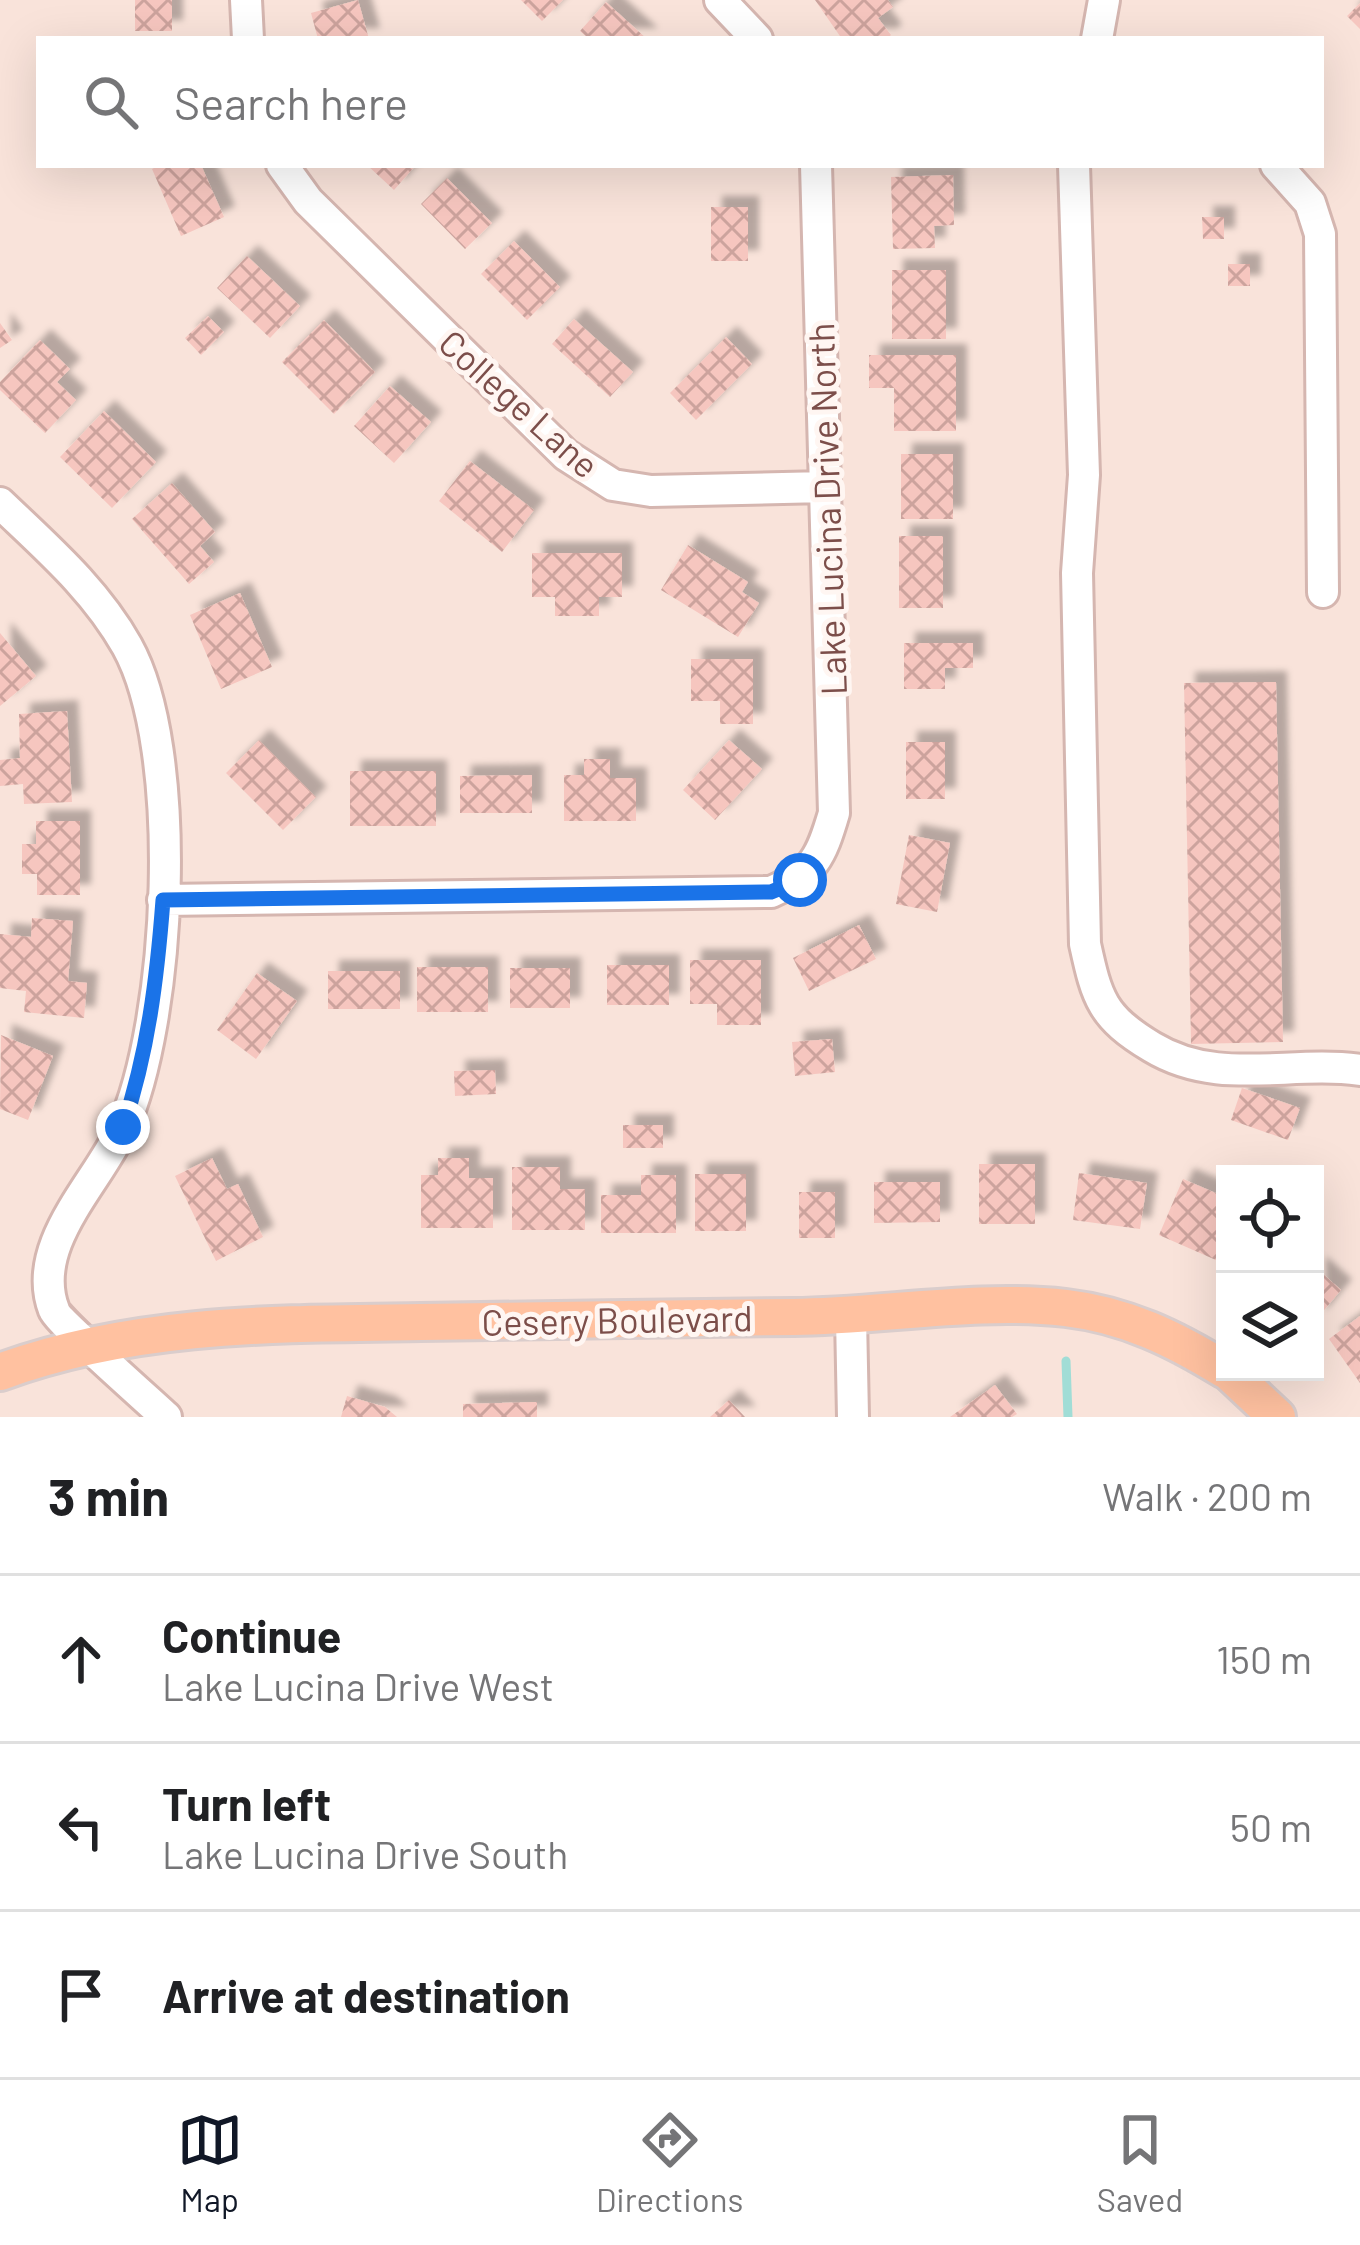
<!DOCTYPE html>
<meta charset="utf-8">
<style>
:root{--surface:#fff;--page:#f6f6f6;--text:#202124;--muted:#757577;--line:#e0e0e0;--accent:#111827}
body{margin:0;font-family:Barlow,sans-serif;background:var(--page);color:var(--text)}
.controls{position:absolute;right:36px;bottom:36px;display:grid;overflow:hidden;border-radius:0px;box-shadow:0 12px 48px #0002}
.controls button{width:108px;height:108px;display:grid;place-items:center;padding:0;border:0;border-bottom:3px solid var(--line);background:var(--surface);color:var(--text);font:60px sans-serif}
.stop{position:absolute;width:36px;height:36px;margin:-27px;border:9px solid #1a73e8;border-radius:50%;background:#fff}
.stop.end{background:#1a73e8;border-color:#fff;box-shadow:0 3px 12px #0008}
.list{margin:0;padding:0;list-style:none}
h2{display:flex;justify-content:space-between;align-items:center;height:156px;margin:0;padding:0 48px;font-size:51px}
h2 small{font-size:39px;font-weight:400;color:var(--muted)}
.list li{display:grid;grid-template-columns:78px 1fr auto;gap:36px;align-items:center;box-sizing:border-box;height:168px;padding:0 48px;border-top:3px solid var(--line)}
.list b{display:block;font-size:45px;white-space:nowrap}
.list p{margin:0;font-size:39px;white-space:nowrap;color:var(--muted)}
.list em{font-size:39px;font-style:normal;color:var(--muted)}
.icon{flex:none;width:66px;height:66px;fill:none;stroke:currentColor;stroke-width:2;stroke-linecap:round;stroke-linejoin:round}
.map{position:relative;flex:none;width:1360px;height:1417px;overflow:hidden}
.search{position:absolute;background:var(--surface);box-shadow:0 12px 48px #0002;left:36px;right:36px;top:36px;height:132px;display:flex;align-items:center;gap:30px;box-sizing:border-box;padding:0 42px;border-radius:0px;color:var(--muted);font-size:45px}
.sheet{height:660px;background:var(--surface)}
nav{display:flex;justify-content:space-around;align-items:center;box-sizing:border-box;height:168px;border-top:3px solid var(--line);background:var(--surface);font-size:33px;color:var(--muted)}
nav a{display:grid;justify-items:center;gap:6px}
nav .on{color:var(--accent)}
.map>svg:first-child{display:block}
</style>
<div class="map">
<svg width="1360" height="1417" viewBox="0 0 1360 1417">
<defs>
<pattern id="building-cross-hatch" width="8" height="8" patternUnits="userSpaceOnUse" patternTransform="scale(3)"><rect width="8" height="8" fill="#f6c6bf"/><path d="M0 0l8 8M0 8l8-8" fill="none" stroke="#cca39d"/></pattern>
<filter id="shadow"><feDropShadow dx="11" dy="-11" stdDeviation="3" flood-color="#0004"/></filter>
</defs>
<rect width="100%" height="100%" fill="#fef1ea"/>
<path fill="#f9e3da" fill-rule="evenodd" d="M0 0H1360V1417H0ZM39 39H1321V165H39ZM1225 1174H1315V1372H1225Z"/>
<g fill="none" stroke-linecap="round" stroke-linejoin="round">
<path stroke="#a1ddd6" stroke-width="9" d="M1066 1361 1068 1417"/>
</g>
<path fill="url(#building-cross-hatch)" filter="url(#shadow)" d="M135 0H172V31H135Z
M358 0 369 39H318L311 13Z
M521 0H563L542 21Z
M815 0H888L893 7 878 18 891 35 886 39H842Z
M606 2 647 39H589L580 31Z
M1360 3V29L1347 16Z
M160 165H201L224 217 181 236 152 169Z
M367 165H416L394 190Z
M953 175 954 225 934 226 935 248 893 249 891 177Z
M447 178 492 223 465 249 421 204Z
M711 207H748V261H711Z
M1202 217H1224V239H1203Z
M514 241 560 287 527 320 481 274Z
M247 256 300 306 270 338 217 288Z
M1228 264H1250V286H1228Z
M892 270H946V339H892Z
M208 316 224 332 201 355 185 338Z
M574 319 633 372 610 397 552 344Z
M324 320 375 372 334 414 282 362Z
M0 323 12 340 0 348Z
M726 337 752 364 696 420 670 393Z
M40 340 70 369 57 382 76 400 45 433 0 390V382Z
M869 355H956V431H894V388H869Z
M390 386 431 422 394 463 354 426Z
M104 411 156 462 112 508 60 457Z
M901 454H953V519H901Z
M470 461 534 510 502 552 439 501Z
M172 483 215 532 200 546 214 562 189 584 132 519Z
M899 536H943V608H899Z
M688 545 748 582 742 592 759 603 738 637 661 590Z
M532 553H622V597H599V616H555V597H532Z
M240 593 272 667 221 689 190 615Z
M0 633 36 676 0 706Z
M904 643H973V668H945V689H904Z
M691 659H753V724H720V701H691Z
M1276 682 1283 1042 1191 1044 1184 683Z
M67 711 72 802 24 804 23 784 0 786V760L20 758 19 714Z
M259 740 316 797 283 830 226 773Z
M729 740 762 769 715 820 683 790Z
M906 742H945V799H906Z
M584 759H610V778H636V821H564V775H584Z
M350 771H436V826H350Z
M532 775V813H460V776Z
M36 821H80V895H37V874H22V844H36Z
M909 835 950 843 937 912 896 904Z
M32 918 73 921 68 981 87 983 84 1018 24 1012 26 991 0 988V934L31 937Z
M859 925 876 959 809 991 793 958Z
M690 960H761V1025H717V1004H690Z
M607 965H669V1005H607Z
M417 967H488V1012H417Z
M510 968H570V1008H510Z
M328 971H400V1009H328Z
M257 973 297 1001 256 1059 217 1030Z
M1 1035 53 1056 28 1120 0 1109Z
M832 1039 835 1072 795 1076 792 1042Z
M495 1070 496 1094 455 1096 454 1071Z
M1242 1088 1300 1108 1288 1140 1231 1120Z
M623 1125H663V1148H623Z
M212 1158 227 1189 238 1184 263 1237 216 1261 175 1176Z
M438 1158H469V1178H493V1228H421V1175H438Z
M979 1164H1035V1224H979Z
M512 1167H560V1189H585V1230H512Z
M1079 1173 1147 1183 1140 1229 1073 1220Z
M695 1174H746V1231H695Z
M641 1175H676V1233H601V1195H641Z
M1183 1179 1225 1197V1264L1159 1235Z
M874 1182H940V1222L874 1223Z
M799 1192H835V1238H799Z
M1315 1267 1341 1290 1315 1321Z
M1360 1316V1383L1329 1339Z
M995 1385 1017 1414 1012 1417H950Z
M347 1396 385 1407 397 1417H341Z
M729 1400 745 1417H710Z
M537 1402V1417H463V1404Z"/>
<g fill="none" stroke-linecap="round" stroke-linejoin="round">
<g stroke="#d5b6b0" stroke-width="36">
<path id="minor" d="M246 0 248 39
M720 0 757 39
M1097 39 1104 0
M282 165 308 201 566 455 613 485 651 491 825 487
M1074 165 1084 475 1077 573 1085 944C1097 999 1102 1017 1152 1047 1218 1087 1289 1060 1360 1070
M1276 165 1310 203 1320 234 1323 592
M0 503C47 548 95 589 127 646 185 750 171 1022 122 1129 97 1184 29 1245 54 1310 57 1320 150 1402 166 1417
M163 900 771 892C814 873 821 857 834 813L816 165
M851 1317 853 1417"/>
</g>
<g stroke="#dacdcc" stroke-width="42">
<path id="major" d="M0 1372C136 1322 279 1324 421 1322 545 1320 670 1318 794 1317 883 1316 977 1298 1066 1308 1126 1315 1175 1339 1225 1370
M1229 1372 1277 1417"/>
</g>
<use href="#minor" stroke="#fff" stroke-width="30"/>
<use href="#major" stroke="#ffc1a0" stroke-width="36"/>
</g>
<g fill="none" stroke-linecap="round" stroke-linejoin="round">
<path stroke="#1a73e8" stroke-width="15" d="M123 1127C148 1052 157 979 163 900L771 892 800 880"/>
</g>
<g text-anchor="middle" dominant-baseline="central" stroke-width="10" stroke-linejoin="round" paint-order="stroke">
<g font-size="36" fill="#7c4e4a" stroke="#fff6f2">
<text transform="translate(520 403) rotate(42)">College Lane</text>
<text transform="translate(826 509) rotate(-92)">Lake Lucina Drive North</text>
<text transform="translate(617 1319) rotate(-1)">Cesery Boulevard</text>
</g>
</g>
</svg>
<div class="controls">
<button><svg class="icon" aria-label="locate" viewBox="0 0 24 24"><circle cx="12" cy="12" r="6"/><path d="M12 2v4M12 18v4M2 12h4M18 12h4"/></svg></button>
<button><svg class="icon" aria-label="layers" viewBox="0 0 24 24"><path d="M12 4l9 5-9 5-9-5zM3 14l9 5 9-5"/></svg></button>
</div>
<div class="stop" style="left:800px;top:880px"></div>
<div class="stop end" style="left:123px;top:1127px"></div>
<div class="search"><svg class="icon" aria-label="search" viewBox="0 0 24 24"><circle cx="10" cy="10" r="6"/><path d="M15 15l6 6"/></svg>Search here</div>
</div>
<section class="sheet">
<h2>3 min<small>Walk · 200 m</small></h2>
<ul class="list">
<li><svg class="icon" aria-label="ahead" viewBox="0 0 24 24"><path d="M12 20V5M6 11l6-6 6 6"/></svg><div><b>Continue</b><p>Lake Lucina Drive West</p></div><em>150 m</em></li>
<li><svg class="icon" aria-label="left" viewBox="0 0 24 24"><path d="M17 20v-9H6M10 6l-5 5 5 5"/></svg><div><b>Turn left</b><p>Lake Lucina Drive South</p></div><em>50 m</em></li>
<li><svg class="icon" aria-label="arrive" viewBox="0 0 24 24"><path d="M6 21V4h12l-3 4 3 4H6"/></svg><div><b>Arrive at destination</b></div></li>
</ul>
</section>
<nav>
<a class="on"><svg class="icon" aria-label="map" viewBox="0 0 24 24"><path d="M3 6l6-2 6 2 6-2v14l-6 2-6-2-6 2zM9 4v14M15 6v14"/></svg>Map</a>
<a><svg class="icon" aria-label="directions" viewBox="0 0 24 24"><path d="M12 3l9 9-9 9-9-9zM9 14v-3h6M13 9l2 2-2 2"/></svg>Directions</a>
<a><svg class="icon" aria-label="saved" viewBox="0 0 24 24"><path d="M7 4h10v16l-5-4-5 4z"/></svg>Saved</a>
</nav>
